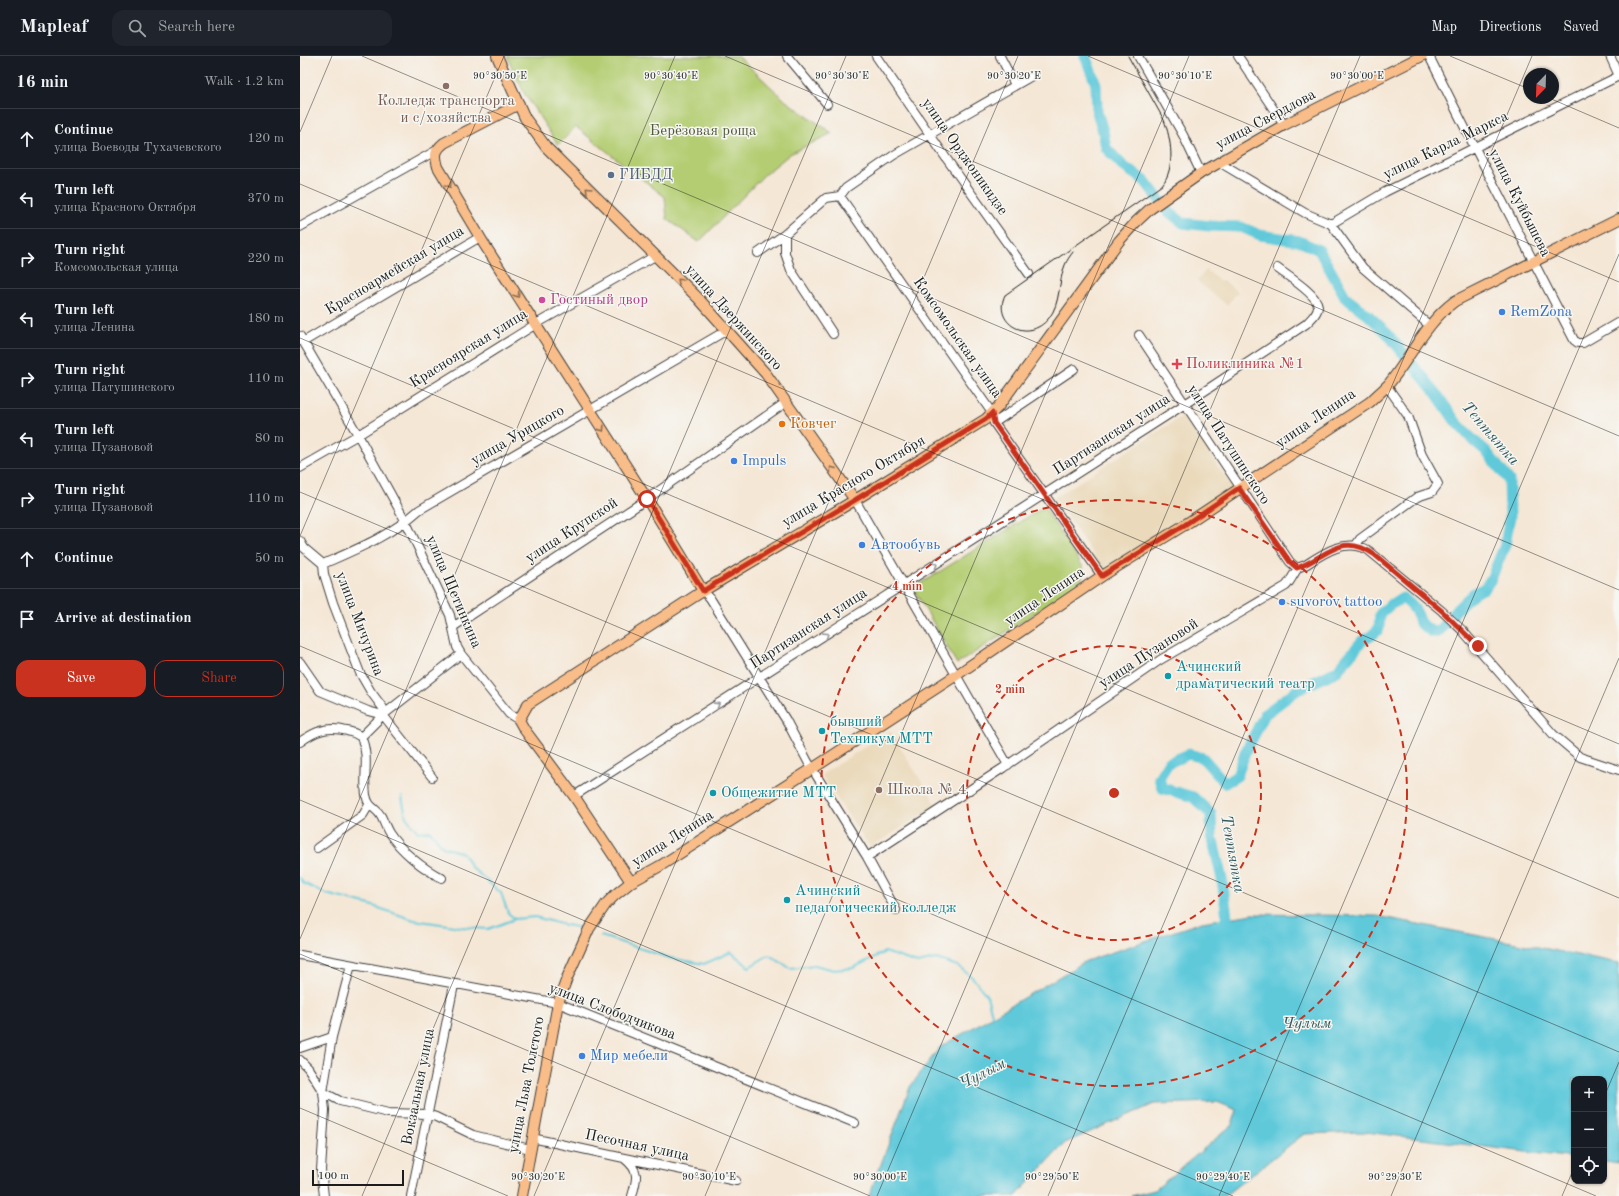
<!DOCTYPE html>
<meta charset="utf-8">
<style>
:root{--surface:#171b24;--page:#20242c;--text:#f1f3f6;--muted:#9ea1a6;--line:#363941;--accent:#c8321e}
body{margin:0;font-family:"Old Standard TT",serif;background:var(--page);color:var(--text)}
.controls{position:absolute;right:12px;bottom:12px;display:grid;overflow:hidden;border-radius:8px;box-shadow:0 1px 3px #0004}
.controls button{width:36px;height:36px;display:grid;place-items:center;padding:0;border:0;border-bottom:1px solid var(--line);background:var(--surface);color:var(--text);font:20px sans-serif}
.compass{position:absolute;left:1223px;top:12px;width:36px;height:36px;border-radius:50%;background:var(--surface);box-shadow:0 1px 3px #0004;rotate:203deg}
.scale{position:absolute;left:12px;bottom:10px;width:92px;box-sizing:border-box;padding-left:4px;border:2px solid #1c1c1c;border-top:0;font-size:11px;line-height:14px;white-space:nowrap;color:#1c1c1c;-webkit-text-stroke:3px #f6f6f2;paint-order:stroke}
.stop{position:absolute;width:12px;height:12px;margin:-9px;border:3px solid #c8321e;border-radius:50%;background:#fff}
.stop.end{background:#c8321e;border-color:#fff;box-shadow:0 1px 4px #0008}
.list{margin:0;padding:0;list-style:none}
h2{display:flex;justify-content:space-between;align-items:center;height:52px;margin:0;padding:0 16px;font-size:17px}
h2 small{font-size:13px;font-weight:400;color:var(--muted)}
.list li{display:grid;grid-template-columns:26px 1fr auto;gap:12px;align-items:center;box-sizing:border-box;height:60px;padding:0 16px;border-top:1px solid var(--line)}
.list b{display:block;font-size:15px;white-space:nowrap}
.list p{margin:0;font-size:13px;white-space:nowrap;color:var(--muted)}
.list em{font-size:13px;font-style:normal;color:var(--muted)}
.actions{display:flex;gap:8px;padding:12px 16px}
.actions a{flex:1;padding:9px 0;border:1px solid var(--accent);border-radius:12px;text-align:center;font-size:14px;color:var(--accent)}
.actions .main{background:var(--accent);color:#fff}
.icon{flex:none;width:22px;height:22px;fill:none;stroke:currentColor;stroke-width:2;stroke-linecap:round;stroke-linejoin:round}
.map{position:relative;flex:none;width:1319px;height:1140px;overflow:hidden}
header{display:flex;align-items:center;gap:24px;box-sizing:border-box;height:56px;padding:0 20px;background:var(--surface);border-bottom:1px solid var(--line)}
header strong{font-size:19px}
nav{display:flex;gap:22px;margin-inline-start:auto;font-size:14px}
.search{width:280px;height:36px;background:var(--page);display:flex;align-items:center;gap:10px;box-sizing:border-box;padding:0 14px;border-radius:12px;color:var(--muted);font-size:15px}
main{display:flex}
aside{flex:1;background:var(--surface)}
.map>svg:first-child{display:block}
</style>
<header>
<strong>Mapleaf</strong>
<div class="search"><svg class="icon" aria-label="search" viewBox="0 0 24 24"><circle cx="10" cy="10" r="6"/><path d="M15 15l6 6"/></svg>Search here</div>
<nav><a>Map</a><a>Directions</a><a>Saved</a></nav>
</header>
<main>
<aside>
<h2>16 min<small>Walk · 1.2 km</small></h2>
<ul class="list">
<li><svg class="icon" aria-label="ahead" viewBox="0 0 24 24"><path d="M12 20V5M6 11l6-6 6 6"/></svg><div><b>Continue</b><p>улица Воеводы Тухачевского</p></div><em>120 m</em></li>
<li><svg class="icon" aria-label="left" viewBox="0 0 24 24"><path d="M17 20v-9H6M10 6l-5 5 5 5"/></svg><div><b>Turn left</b><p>улица Красного Октября</p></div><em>370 m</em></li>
<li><svg class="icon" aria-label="right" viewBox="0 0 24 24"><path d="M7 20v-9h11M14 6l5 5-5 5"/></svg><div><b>Turn right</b><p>Комсомольская улица</p></div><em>220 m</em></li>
<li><svg class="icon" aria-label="left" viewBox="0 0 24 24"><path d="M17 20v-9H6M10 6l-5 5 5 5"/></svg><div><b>Turn left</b><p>улица Ленина</p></div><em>180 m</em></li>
<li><svg class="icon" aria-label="right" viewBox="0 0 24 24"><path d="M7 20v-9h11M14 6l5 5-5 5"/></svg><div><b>Turn right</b><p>улица Патушинского</p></div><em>110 m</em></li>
<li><svg class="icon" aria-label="left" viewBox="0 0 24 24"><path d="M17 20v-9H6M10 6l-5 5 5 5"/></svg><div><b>Turn left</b><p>улица Пузановой</p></div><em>80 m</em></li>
<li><svg class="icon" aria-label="right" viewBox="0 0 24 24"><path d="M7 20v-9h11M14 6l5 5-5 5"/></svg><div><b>Turn right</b><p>улица Пузановой</p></div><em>110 m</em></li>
<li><svg class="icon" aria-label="ahead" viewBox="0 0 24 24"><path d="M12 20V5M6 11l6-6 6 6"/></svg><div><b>Continue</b></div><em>50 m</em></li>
<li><svg class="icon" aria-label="arrive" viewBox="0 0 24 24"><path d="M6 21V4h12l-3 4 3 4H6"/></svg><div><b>Arrive at destination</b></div></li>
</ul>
<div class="actions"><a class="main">Save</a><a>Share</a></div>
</aside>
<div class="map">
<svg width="1319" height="1140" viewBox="0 0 1319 1140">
<rect width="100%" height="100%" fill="#f6f6f2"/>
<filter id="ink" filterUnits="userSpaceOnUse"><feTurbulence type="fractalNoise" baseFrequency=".025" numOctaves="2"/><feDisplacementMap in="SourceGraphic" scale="8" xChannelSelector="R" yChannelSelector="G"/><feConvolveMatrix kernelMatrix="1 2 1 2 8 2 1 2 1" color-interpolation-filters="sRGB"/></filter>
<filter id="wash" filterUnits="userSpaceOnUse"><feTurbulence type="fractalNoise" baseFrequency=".012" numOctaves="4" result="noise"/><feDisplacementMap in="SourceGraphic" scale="16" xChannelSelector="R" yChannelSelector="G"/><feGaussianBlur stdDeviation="0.9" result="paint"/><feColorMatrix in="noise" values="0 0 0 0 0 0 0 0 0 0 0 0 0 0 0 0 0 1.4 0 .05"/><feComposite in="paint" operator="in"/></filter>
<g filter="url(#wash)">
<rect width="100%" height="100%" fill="#f5e7d6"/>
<path fill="#ead9ba" d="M906 214 921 226 923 224 938 236 927 249 897 225Z
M884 359 932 431 803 513 754 442Z
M590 675 637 750 570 791 521 719Z"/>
<path fill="#b4cd72" stroke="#687447" d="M207 0H438L486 45 532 77 490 98 464 119 399 186 367 163 365 141 276 71 258 89 224 37Z
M744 451 783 511 782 523 777 530 657 608 613 532Z"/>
<path fill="#5fc9da" stroke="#3e727b" d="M953 858 1077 860 1319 907V1107L1304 1105V1023H1274V1102L1066 1076 1004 1078 924 1140H831L855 1134 932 1069 937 1054 917 1046 854 1048 765 1087 716 1140H569L610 1031 640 991 786 905 902 866Z"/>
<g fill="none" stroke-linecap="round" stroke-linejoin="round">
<path stroke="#5fc9da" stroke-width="2" d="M102 741 106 761 118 776 130 775 143 791 163 797 171 811 201 837 208 857 215 863
M0 822 3 827 26 838 70 849 114 864 161 871 188 873 215 863 235 861 265 869 283 872
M301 880 370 902 404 908 431 896 449 911 469 899 490 912 515 909 534 914 553 912 585 896 617 907 636 903 658 910 673 922 687 940 693 962"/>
<path stroke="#5fc9da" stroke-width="11" d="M785 0 796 28 797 56 803 75 806 92 823 110 845 125 868 155 883 167 910 170 941 171 960 179 999 185 1019 194 1046 242 1068 259 1086 276 1136 337 1156 366 1172 383 1185 394 1209 424 1210 461 1205 489 1191 523 1185 532 1174 537 1156 554 1138 576H1132L1120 567C1119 556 1111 548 1103 542L1090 549 1080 558 1079 573 1071 580 1062 585 1037 615 997 634 965 658 945 697 937 720 925 727 903 702 889 698 868 707 859 722 862 732 893 741 911 758 912 781 922 823 927 861 919 874"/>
</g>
</g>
<g filter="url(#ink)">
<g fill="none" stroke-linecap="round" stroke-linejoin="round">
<g stroke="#3d3a38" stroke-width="10">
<path id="minor" d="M487 0 527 48
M576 0 646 102 729 218
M700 0 715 29
M838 0 883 79 901 117
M938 0 984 69
M1129 0 1175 92 1274 284 1278 287H1283L1319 266
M1310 0 1319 20
M919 106 1005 157 1031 168 1063 212 1129 269
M540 140 692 357 694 367 802 520
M1031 168 1085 136 1319 20
M0 171 137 94
M485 178V197L491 214 533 278
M458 197 485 178 526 142 540 140 546 132 594 99 730 21
M839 279 990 506 997 512
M0 280 58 379 106 466 150 559 157 591 161 598 209 658 219 664
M3 286 180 181
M694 367 774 313
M0 412 58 379 236 268 355 200
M555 444 708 709
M0 485 4 492 23 508 24 518 33 547 60 617 71 636 83 652V659L132 721
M1056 489 1060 483 1117 441 1132 436 1138 428 1122 399 1108 360 1087 330
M23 508C57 493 90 480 119 454L427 274
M403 535 410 542 486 664 508 706 567 801 596 854
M153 571 347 443 485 347
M0 606 20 635 68 655 83 659
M61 681C70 700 63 720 66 739 69 753 75 750 81 760 84 766 86 772 89 777 101 795 123 813 142 822
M61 681 83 659 161 598
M0 686C15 675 28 670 47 675 53 676 57 678 61 681
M274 740 885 348 1006 268C1011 263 1018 257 1018 250 1017 238 986 219 977 212
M17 792 63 759 69 749
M567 801 703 712 860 604 986 530C990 526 996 514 998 512 1001 510 1004 510 1007 508 1025 496 1047 482 1068 494L1142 555 1162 574 1253 678 1280 701 1319 714
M0 899 258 947 555 1067
M0 992 32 981
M0 1004 8 1012 23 1036 40 1045 88 1057 127 1058 136 1061 173 1079 230 1093
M232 1082 324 1102 436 1125
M325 1103C340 1115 337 1123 332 1140
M24 1140 21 1114 25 1054 23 1036 32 981 51 909
M111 1140 154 929"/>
</g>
<g stroke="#3d3a38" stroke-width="12">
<path id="major" d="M197 0 225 62 246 91 398 242 448 298 466 318 555 444
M219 48 144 87C134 95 135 100 138 111L184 188 347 443 403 535
M331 826 274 740 224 673 219 664 228 648 403 535 555 444 686 363 698 351 819 185 836 166 850 153 901 117 984 69 1122 0
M222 1140 258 947 267 922 289 873 306 848 315 839 331 826 360 810 512 713 655 620 802 520 883 470 1070 346C1076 340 1082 335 1088 329 1111 301 1125 267 1155 245L1319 163"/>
</g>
<use href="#minor" stroke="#fff" stroke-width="8"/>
<use href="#major" stroke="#f8bd89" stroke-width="10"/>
<path stroke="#1c1c1c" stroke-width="1" d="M773 196C770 200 767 204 765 209 758 225 761 247 749 262 727 289 692 266 705 239L862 129C876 111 871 83 864 64L828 0"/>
</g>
<defs><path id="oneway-chevron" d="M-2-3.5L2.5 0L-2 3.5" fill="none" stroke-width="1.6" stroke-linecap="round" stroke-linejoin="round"/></defs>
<g stroke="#8a6c52">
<use href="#oneway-chevron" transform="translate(149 129) rotate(59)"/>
<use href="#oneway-chevron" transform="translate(288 134) rotate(-134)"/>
<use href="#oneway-chevron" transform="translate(380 225) rotate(-136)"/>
<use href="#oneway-chevron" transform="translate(217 239) rotate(57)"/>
<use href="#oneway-chevron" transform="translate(302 373) rotate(57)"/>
<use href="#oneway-chevron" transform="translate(532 413) rotate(-126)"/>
</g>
<g stroke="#999">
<use href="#oneway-chevron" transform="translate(635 509) rotate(-33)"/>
<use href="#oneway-chevron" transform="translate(526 579) rotate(-33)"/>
<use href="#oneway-chevron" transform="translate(417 649) rotate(-33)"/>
<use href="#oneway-chevron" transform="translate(307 719) rotate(-33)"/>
</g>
</g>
<g fill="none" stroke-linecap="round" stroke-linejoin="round" filter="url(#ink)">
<path stroke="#c8321e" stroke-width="5" d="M347 443 403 535 555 444 686 363 692 357 694 367 802 520 883 470 939 432 990 506 997 512C1027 501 1041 475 1075 499L1142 555 1178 590"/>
</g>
<path fill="none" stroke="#1c1c1c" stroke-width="1" stroke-opacity="0.45" d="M62 0 1319 534M425 0 1319 380M788 0 1319 226M1150 0 1229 33M1249 42 1319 72M0 76 32 0M0 128 1319 688M0 282 1319 842M0 436 1319 996M0 480 204 0M0 590 1296 1140M0 744 933 1140M0 883 375 0M0 898 570 1140M1304 1041 1319 1006M0 1052 208 1140M62 1140 546 0M234 1140 718 0M405 1140 889 0M577 1140 1060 0M748 1140 1232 0M919 1140 1319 198M1091 1140 1319 602M1262 1140 1274 1112"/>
<g fill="none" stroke="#c8321e" stroke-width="2" stroke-dasharray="7 5">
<circle cx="814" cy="737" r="147"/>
<circle cx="814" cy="737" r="293"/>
</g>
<g fill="#8d6e63" stroke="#f6f6f2" stroke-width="1.5">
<circle cx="146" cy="30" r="4"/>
<circle cx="579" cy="734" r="4"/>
</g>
<circle fill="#5c6f8a" stroke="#f6f6f2" stroke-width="1.5" cx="311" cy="119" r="4"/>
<circle fill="#d1479c" stroke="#f6f6f2" stroke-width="1.5" cx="242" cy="244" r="4"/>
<g fill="#3f7fe0" stroke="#f6f6f2" stroke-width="1.5">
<circle cx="1202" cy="256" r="4"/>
<circle cx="434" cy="405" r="4"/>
<circle cx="562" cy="489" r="4"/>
<circle cx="982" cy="546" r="4"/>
<circle cx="282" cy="1000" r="4"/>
</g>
<path fill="#e0444e" stroke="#f6f6f2" stroke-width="1.5" d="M875 302h4v4h4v4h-4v4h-4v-4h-4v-4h4z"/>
<circle fill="#e8710a" stroke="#f6f6f2" stroke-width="1.5" cx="482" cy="368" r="4"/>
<g fill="#0f9aa8" stroke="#f6f6f2" stroke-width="1.5">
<circle cx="868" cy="620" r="4"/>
<circle cx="522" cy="675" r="4"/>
<circle cx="413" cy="737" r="4"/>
<circle cx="487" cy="844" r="4"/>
</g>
<g text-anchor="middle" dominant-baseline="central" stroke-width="3" stroke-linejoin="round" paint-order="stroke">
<g font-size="15" fill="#785e54" stroke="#f6f6f2">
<text x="146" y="45">Колледж транспорта<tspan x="146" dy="17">и с/хозяйства</tspan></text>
<text x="587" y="734" text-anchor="start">Школа № 4</text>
</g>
<g font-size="15" fill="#1c1c1c" stroke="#f6f6f2">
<text transform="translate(966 64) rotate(-28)">улица Свердлова</text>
<text transform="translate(1146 90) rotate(-26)">улица Карла Маркса</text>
<text transform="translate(664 101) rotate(55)">улица Орджоникидзе</text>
<text transform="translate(1219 147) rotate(63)">улица Куйбышева</text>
<text transform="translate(95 215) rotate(-31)">Красноармейская улица</text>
<text transform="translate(433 262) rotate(48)">улица Дзержинского</text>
<text transform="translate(657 282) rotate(55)">Комсомольская улица</text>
<text transform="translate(169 293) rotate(-32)">Красноярская улица</text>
<text transform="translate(1016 363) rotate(-34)">улица Ленина</text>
<text transform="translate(812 379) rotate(-33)">Партизанская улица</text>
<text transform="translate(218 380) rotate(-30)">улица Урицкого</text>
<text transform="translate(928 389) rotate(57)">улица Патушинского</text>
<text transform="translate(554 426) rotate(-31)">улица Красного Октября</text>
<text transform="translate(272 475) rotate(-33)">улица Крупской</text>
<text transform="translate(153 536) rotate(67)">улица Щетинкина</text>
<text transform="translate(745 541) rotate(-34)">улица Ленина</text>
<text transform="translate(59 568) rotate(69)">улица Мичурина</text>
<text transform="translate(509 573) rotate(-33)">Партизанская улица</text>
<text transform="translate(849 598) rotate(-33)">улица Пузановой</text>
<text transform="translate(373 783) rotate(-32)">улица Ленина</text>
<text transform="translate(312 956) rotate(21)">улица Слободчикова</text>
<text transform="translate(227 1029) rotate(-79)">улица Льва Толстого</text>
<text transform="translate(119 1031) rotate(-79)">Вокзальная улица</text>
<text transform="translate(337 1090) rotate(12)">Песочная улица</text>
</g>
<g font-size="15" fill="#515a3a" stroke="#f6f6f2">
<text x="403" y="75">Берёзовая роща</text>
</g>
<g font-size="15" fill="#4e5e75" stroke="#f6f6f2" text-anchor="start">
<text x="319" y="119">ГИБДД</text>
</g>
<g font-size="15" fill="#b23c85" stroke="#f6f6f2" text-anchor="start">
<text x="250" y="244">Гостиный двор</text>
</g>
<g font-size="15" fill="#366cbe" stroke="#f6f6f2" text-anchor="start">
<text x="1210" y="256">RemZona</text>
<text x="442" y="405">Impuls</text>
<text x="570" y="489">Автообувь</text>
<text x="990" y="546">suvorov tattoo</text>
<text x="290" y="1000">Мир мебели</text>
</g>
<g font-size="15" fill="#be3a42" stroke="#f6f6f2" text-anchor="start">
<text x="886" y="308">Поликлиника №1</text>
</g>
<g font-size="15" fill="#c56008" stroke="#f6f6f2" text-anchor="start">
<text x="490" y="368">Ковчег</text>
</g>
<g font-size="15" fill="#0d838f" stroke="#f6f6f2" text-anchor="start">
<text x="876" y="611">Ачинский<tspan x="876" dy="17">драматический театр</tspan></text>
<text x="530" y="666">бывший<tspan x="530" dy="17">Техникум МТТ</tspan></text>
<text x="421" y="737">Общежитие МТТ</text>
<text x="495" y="835">Ачинский<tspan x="495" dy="17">педагогический колледж</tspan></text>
</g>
<g font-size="16" font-style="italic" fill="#33595e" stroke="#f6f6f2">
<text transform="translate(1190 378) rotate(49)">Тептятка</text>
<text transform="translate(932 798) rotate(80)">Тептятка</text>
<text x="1007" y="968">Чулым</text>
<text transform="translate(683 1018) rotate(-27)">Чулым</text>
</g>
</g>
<g font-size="10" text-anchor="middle" fill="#1c1c1c" stroke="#f6f6f2" stroke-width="3" stroke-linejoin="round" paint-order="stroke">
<text x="371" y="23">90°30'40"E</text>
<text x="542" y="23">90°30'30"E</text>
<text x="714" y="23">90°30'20"E</text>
<text x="885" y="23">90°30'10"E</text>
<text x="1057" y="23">90°30'00"E</text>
<text x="200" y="23">90°30'50"E</text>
<text x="238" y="1124">90°30'20"E</text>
<text x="409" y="1124">90°30'10"E</text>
<text x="580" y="1124">90°30'00"E</text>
<text x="752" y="1124">90°29'50"E</text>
<text x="923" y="1124">90°29'40"E</text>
<text x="1095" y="1124">90°29'30"E</text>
</g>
<circle cx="814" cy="737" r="6" fill="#c8321e" stroke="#f6f6f2" stroke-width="2"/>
<g font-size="12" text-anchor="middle" font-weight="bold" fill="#c8321e" stroke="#f6f6f2" stroke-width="3" stroke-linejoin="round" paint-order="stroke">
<text x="607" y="534">4 min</text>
<text x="710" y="637">2 min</text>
</g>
</svg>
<div class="controls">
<button>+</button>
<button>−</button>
<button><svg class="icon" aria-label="locate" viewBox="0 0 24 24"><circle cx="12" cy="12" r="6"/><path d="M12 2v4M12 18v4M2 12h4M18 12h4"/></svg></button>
</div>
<svg class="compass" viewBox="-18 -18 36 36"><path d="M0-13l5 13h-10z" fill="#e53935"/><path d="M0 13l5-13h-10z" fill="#9ea1a6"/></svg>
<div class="scale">100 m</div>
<div class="stop" style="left:347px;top:443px"></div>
<div class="stop end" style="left:1178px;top:590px"></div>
</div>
</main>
